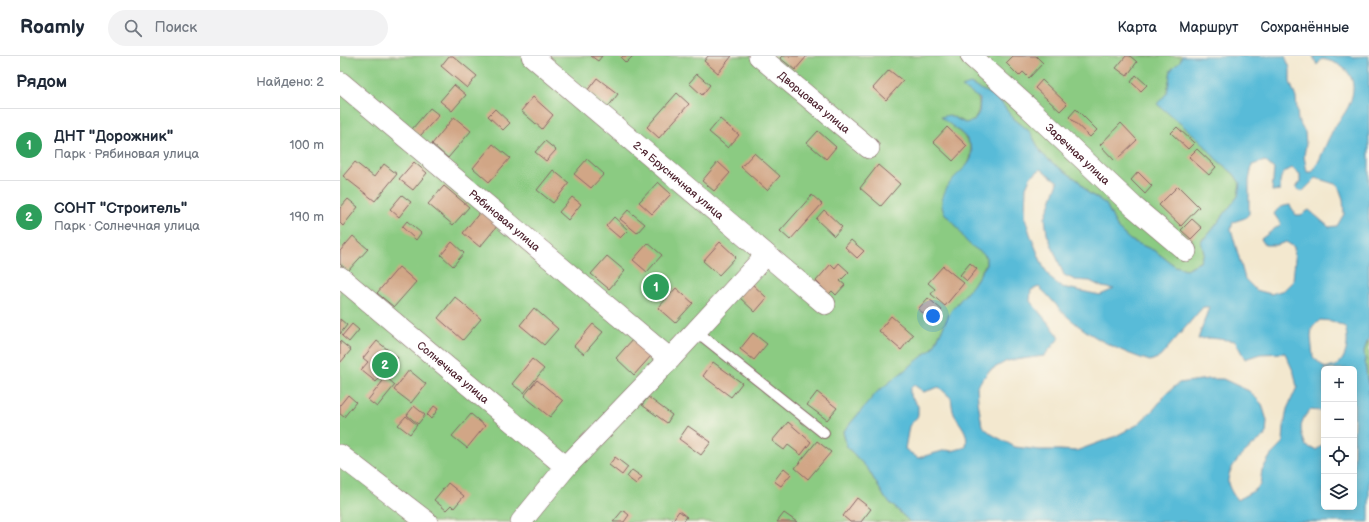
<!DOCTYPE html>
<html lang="ru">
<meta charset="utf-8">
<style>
:root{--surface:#fff;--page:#f2f2f3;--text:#1f2937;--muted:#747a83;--line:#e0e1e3;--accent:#1a73e8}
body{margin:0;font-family:"Balsamiq Sans",sans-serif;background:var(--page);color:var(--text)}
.controls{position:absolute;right:12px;bottom:12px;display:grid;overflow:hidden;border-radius:6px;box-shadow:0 2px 10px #0003}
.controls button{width:36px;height:36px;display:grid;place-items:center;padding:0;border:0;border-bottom:1px solid var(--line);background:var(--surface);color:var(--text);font:20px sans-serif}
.you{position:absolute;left:593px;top:260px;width:14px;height:14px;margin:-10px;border:3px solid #fff;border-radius:50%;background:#1a73e8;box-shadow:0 0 0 6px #1a73e833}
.badge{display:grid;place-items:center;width:26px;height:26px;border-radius:50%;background:var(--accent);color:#fff;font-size:13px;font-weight:700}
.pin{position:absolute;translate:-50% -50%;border:2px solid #fff;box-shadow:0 1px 4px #0006}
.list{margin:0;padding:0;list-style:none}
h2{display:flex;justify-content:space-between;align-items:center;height:52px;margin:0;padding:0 16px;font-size:17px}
h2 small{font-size:13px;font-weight:400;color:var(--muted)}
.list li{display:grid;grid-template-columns:26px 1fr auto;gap:12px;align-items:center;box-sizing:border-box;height:72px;padding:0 16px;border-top:1px solid var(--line)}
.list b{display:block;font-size:15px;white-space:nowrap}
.list p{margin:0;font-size:13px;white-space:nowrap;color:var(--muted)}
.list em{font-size:13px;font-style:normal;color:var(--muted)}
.icon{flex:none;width:22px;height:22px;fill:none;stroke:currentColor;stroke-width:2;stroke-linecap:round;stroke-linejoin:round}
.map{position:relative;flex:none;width:1029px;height:466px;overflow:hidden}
header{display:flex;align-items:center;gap:24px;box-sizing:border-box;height:56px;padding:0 20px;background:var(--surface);border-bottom:1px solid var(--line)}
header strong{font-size:19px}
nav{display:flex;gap:22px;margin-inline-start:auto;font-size:14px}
.search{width:280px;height:36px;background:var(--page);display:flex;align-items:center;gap:10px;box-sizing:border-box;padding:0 14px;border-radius:22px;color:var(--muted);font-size:15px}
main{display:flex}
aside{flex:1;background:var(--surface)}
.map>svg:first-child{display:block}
</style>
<header>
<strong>Roamly</strong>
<div class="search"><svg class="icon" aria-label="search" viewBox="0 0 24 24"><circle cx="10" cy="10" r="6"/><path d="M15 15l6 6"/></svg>Поиск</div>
<nav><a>Карта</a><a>Маршрут</a><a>Сохранённые</a></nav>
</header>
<main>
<aside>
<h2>Рядом<small>Найдено: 2</small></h2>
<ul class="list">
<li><span class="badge" style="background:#2e9e5b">1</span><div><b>ДНТ &quot;Дорожник&quot;</b><p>Парк · Рябиновая улица</p></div><em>100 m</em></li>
<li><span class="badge" style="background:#2e9e5b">2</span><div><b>СОНТ &quot;Строитель&quot;</b><p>Парк · Солнечная улица</p></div><em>190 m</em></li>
</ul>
</aside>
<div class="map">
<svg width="1029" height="466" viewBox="0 0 1029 466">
<rect width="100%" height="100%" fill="#fbf7ec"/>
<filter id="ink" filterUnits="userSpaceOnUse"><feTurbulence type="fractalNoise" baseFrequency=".025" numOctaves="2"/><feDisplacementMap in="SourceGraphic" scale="8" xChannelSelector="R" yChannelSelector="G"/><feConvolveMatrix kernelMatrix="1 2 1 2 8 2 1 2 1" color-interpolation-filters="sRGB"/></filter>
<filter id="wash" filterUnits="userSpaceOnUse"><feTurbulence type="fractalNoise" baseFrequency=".012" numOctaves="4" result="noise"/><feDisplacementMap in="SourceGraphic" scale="16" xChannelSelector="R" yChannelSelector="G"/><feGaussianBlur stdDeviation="0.9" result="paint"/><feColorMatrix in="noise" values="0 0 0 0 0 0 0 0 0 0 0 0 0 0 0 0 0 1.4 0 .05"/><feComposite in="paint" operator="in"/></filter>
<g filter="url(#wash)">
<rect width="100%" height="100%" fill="#f3e8cf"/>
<path fill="#8bcb82" stroke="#6a7556" d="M0 0H842L840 5 831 14 827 37 818 48 860 84 876 103 894 118 900 127 898 140 869 178 861 184 864 197 860 206 846 213 835 210 815 195 790 184 778 173 766 148 747 136 739 125 714 108 702 98 690 76 672 61 658 42 630 28C639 43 643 48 634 65L625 67 609 59 612 70C629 82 640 97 622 115 620 118 615 120 613 123 610 128 605 149 603 156L616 168 628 187 639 194 646 200V208L633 229 611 255 593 292 563 317 521 355 503 376 507 391 528 413 545 442 570 466H0Z
M1029 281V333L1027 323 1024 295Z"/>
<path fill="#59bbd8" stroke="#526d82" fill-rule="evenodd" d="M842 0H945L950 12V26L956 42 958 65 965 76 966 88 964 100 967 116H972C981 104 984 91 991 78 995 68 1005 59 1009 49 1020 24 1008 8 982 3L977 9 973 0H1009L1011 1 1029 0V281L1024 295 1027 323 1029 333V466H570L545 442 528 413 507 391 503 376 537 336 593 292 611 255 633 229 646 209V200C640 195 633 192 628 187 622 182 620 173 614 167 611 164 606 160 604 156 598 146 606 131 613 123 621 114 636 106 631 91 626 76 611 71 601 61L609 59 625 67 634 65 639 56 640 43 622 31 630 28 658 42 672 61 690 76 702 98 714 108 739 125 747 136 766 148 778 173 790 184 815 195 835 210 846 213 860 206 864 197 861 185 869 178 898 140 900 127 894 118 876 103 860 84 817 48 827 37 831 14 840 5ZM925 105 934 113 932 135 940 134C940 121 940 118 952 112L960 118V126L956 132 962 136 976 122 998 129 1003 143 1004 158 997 170 989 171 969 154 961 159H956L950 149C943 150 938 151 934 158L941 168 921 183 925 189H937L946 186 954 191 955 203 953 225 944 234 931 238 916 234 905 223 891 173 893 166 905 162 909 158V125L912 109ZM701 113 718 126 705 162 707 178 724 219 735 224 750 225 762 231 774 233 760 239 722 231 711 223 703 210 690 178 685 161 686 131 691 120ZM699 231C710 240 718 253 729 262 752 282 781 296 810 305L820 301 863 251H869L858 283 871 282 895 285 905 303 920 298 945 297 954 317 957 331 947 353 944 370 943 387 931 399 922 414 920 429 915 434 897 444C894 440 889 432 888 427 887 407 912 390 926 379L927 365 922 348 909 335 883 323H868L839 327 827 337 815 352 797 369 774 381 736 395 719 394H700L675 391 653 379 642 370 638 345 637 330 649 315 667 305 704 300 720 281 690 245 691 234ZM980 264 992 265 1005 271C1009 283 1008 301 997 309 994 311 988 311 985 312L973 301 971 281 972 272ZM984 313H1014V451H984V388L976 394 966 390C960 375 958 367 970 354L981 355 984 358ZM574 329 584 336 599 331 611 342C612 347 612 353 614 358 621 371 629 375 626 391L612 395 606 394 578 402 565 393 569 370 578 360V350L570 339V333Z"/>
<g id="blocks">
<path fill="#d1a686" d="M109 0H113L137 20 127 32 101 10Z
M251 0H262L258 5Z
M283 0H293L286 7 281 2Z
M368 0H392L378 17 364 5Z
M442 0H467L455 14 440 2Z
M673 0H696L703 7 689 22 683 16 679 20 666 7Z
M786 0H790L797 6 787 20 776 12Z
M549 14 563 25 546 44 533 32Z
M357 18 370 29 362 39 349 27Z
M796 19 807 29 801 35 791 26Z
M257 22 278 38 268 51 247 35Z
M702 24 727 48 720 55 695 32Z
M114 29 126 39 112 55 100 45Z
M337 37 349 48 319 82 307 71Z
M193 41 213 59 202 73 181 55Z
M90 52 99 59 80 80 72 73Z
M155 53 170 67 163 74 148 60Z
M736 53 757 74 750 81 729 61Z
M114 61 131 75 108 102 92 88Z
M380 63 399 79 388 92 369 76Z
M781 67 797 84 775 105 760 89Z
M607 71 627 90 613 105 593 86Z
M837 71 854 87 848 93 831 77Z
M478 75 496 91 486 103 467 87Z
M205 85 216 94 206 105 195 96Z
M153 88 170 102 149 126 133 112Z
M857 93 876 111 869 119 849 101Z
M414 97 440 120 427 134 401 111Z
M247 103 264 118 251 132 234 118Z
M15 106 34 121 44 108 57 118 35 145 3 120Z
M74 106 87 117 73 134 59 123Z
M378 106 390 117 374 135 362 125Z
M538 109 560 128 541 150 520 132Z
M213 114 229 127 213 147 197 134Z
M798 116 812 130 805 138 791 124Z
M318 126 331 138 312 158 299 146Z
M104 130 129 151 113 169 88 148Z
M838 130 859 151 841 170 819 149Z
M62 139 71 146 59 161 50 153Z
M472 139 482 148 450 184 440 175Z
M232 141 241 148 228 164 219 156Z
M8 143 18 151 3 170 0 167V152Z
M288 154 305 168 297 177 280 163Z
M484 154 502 171 494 180 476 163Z
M141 155 158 169 140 191 123 177Z
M274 161 288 174 280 182 266 170Z
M852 163 862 172 851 183 841 174Z
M67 165 81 177 76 184 62 171Z
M13 180 28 193 8 215 0 208V195Z
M511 184 524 195 517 202 505 191Z
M112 186 124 197 113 210 101 199Z
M380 186 396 201 379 219 363 205Z
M308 187 322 199 307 216 293 204Z
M267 200 285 215 269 233 251 218Z
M499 207 509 216 500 225 505 229 496 239 492 235 489 238 476 225 491 208 495 212Z
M630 207 637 213 627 225 620 219Z
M603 210 624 227 605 250 591 238 595 233 588 227Z
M59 211 76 226 54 251 37 237Z
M410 226 427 242 415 256 398 240Z
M336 232 353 247 335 267 318 252Z
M115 241 141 263 123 284 98 262Z
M588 242 602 254 593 265 578 253Z
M194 252 218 273 204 289 180 269Z
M551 260 573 279 561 294 539 275Z
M0 263 7 269 0 278Z
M12 268 19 274 9 286 2 280Z
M253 268 263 276 244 298 234 290Z
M413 277 427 288 414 304 400 293Z
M293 283 311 300 294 319 276 302Z
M0 285 11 294 0 307Z
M37 285 58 302 44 319 43 318 36 326 21 314 28 306 23 302Z
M192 303 204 313 184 337 172 328Z
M373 306 402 327 391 341 363 320Z
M69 314 86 328 71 347 54 334Z
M46 321 55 329 37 351 28 344Z
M197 324 223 345 210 361 184 340Z
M477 336 497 352 487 364 467 349Z
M8 339 16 346 4 361 0 358V349Z
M308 341 332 359 327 367 302 349Z
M74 350 85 359 78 368 67 359Z
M94 350 98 353 91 363 87 359Z
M131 358 145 370 127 392 112 380Z
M66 360 77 369 70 378 58 369Z
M448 366 471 386 461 399 448 389 444 394 432 385Z
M348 370 371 386 361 399 339 383Z
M477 385 491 396 468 423 455 412Z
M275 401 288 411 282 419 269 409Z
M444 412 451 418 441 430 434 425Z
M292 414 302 421 296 428 287 421Z
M108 427 124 440 114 452 111 449 106 454 94 444Z
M517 442 531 453 521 466H510L503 460Z
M283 454 289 459 284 466H273Z
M339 455 347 461 343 466H334L332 465Z
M444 457 457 466H437Z"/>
</g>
</g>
<g filter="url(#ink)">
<use href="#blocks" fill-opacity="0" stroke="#856564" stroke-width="1"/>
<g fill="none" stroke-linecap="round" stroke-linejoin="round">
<g stroke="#856564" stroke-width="12">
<path id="service" d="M356 275 484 377"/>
</g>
<g stroke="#856564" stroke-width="22">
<g id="minor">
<path id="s1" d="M192 0 485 248"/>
<path id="s2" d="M419 0 529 92"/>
<path id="s3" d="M631 0 689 52 794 151 846 195"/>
<path id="s4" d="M0 26 330 303"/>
<path id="s5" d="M0 221 226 411"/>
<path d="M0 399 87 466"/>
<path d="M181 466 226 411 330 303 426 199"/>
</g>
</g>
<use href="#service" stroke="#fff" stroke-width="10"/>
<use href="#minor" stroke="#fff" stroke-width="21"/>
</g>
</g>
<g text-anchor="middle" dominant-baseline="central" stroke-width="3" stroke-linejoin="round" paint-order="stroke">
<g font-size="11" fill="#4a1f2b" stroke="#fbf7ec">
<text stroke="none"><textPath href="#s2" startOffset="72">Дворцовая улица</textPath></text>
<text stroke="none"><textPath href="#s3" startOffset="145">Заречная улица</textPath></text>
<text stroke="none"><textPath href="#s1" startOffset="192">2-я Брусничная улица</textPath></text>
<text stroke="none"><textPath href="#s4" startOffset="215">Рябиновая улица</textPath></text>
<text stroke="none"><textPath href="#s5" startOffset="148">Солнечная улица</textPath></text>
</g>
</g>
</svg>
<div class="controls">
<button>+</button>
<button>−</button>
<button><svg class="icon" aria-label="locate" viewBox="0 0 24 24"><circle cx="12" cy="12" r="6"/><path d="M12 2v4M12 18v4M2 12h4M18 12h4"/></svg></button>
<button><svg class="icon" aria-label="layers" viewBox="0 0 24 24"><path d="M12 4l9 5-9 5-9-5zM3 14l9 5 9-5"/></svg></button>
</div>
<div class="you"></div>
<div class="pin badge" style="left:316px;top:231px;background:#2e9e5b">1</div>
<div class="pin badge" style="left:45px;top:309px;background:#2e9e5b">2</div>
</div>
</main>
